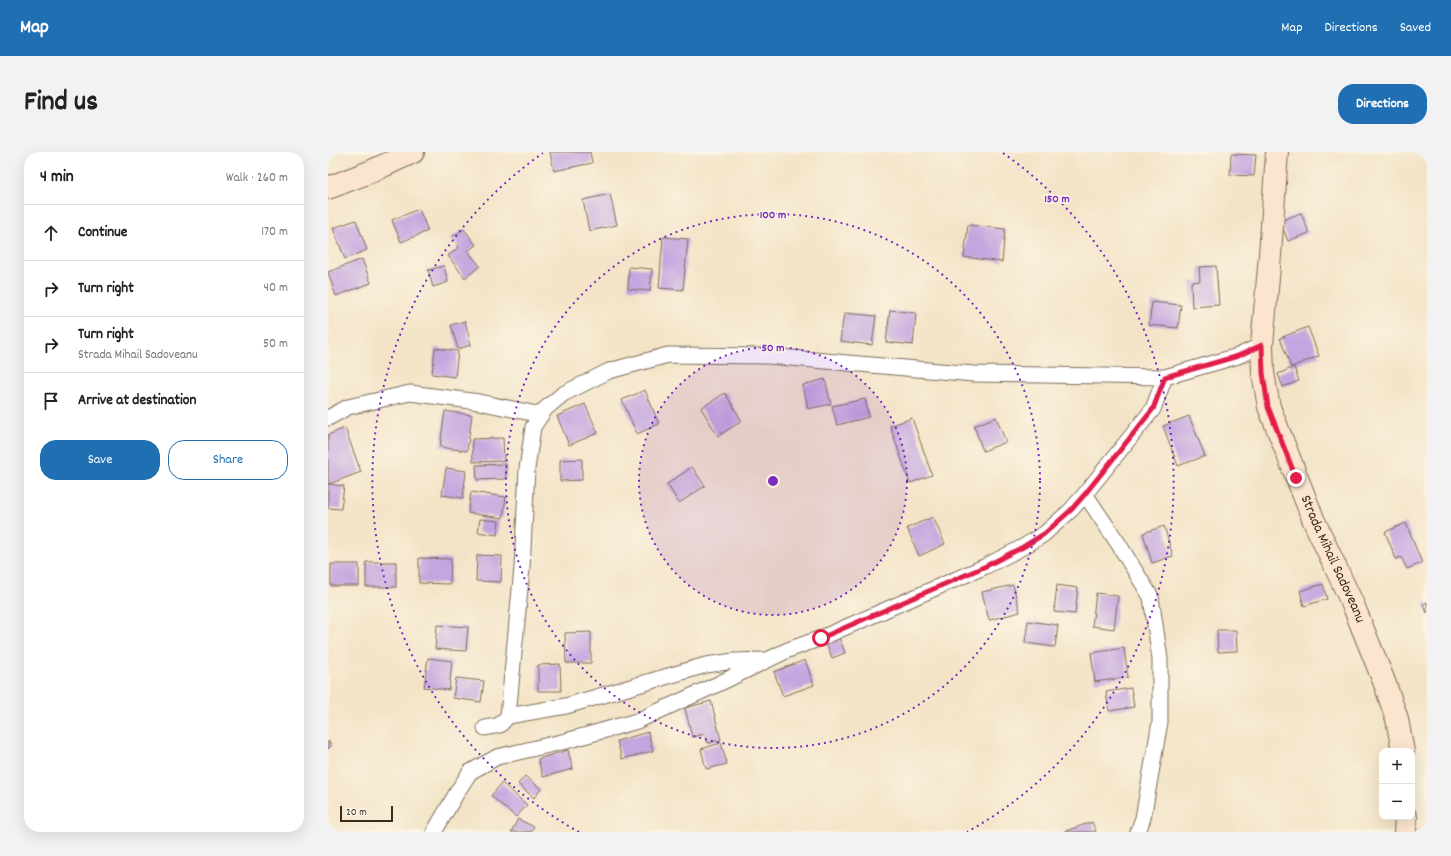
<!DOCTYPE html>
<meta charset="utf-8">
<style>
:root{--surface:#fff;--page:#f2f2f2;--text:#222;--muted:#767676;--line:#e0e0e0;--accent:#1f6fb2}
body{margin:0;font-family:Dekko,sans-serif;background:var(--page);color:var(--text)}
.controls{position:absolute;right:12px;bottom:12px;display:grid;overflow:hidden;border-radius:8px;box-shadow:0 4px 16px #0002}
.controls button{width:36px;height:36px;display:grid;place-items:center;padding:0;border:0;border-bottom:1px solid var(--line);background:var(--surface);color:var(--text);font:20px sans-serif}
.scale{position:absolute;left:12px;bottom:10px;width:53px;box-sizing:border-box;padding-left:4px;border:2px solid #3b2a1e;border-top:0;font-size:11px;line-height:14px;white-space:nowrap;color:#3b2a1e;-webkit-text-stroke:3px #fcf5e5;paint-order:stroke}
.stop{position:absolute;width:12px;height:12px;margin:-9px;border:3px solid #e11d48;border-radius:50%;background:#fff}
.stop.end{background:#e11d48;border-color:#fff;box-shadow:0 1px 4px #0008}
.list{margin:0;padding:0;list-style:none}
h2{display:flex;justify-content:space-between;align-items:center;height:52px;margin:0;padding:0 16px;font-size:17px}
h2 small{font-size:13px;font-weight:400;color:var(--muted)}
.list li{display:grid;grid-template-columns:26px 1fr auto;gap:12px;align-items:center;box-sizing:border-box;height:56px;padding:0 16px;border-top:1px solid var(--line)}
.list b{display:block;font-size:15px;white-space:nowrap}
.list p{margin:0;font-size:13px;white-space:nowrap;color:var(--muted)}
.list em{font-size:13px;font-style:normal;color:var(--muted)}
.actions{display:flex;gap:8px;padding:12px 16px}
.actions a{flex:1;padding:9px 0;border:1px solid var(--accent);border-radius:16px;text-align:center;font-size:14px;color:var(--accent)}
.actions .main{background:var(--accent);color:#fff}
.icon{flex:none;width:22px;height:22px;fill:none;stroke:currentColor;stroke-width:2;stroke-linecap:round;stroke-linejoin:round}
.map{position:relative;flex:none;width:1099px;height:680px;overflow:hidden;border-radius:16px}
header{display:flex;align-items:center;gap:24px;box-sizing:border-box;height:56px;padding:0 20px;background:var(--accent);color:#fff}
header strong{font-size:19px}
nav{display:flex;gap:22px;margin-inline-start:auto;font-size:14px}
.intro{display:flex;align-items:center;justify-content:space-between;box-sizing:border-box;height:96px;padding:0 24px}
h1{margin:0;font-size:28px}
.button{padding:10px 18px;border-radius:16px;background:var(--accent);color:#fff;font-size:14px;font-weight:700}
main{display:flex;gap:24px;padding:0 24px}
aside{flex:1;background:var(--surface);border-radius:16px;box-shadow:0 4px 16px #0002}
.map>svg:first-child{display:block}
</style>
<header>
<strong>Map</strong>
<nav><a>Map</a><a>Directions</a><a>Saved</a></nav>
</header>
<div class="intro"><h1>Find us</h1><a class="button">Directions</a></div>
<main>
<aside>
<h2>4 min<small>Walk · 260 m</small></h2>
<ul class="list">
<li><svg class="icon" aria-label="ahead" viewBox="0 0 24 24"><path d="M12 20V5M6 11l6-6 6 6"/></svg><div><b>Continue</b></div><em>170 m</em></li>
<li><svg class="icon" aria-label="right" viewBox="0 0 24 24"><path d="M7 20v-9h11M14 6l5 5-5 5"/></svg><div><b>Turn right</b></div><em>40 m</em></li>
<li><svg class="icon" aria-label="right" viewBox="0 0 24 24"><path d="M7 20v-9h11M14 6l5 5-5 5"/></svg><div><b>Turn right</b><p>Strada Mihail Sadoveanu</p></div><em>50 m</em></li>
<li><svg class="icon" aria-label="arrive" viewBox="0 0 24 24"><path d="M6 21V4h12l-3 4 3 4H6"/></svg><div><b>Arrive at destination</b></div></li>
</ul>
<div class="actions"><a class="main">Save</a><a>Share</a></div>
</aside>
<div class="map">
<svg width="1099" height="680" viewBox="0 0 1099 680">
<rect width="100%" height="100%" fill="#fcf5e5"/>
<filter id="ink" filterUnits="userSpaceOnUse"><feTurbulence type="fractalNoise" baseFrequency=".025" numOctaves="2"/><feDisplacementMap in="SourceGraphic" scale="8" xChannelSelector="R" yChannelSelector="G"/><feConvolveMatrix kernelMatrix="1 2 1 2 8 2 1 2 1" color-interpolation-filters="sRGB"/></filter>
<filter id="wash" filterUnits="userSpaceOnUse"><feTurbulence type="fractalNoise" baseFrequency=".012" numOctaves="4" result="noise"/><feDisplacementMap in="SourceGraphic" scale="16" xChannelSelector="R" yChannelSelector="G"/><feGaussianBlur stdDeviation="0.9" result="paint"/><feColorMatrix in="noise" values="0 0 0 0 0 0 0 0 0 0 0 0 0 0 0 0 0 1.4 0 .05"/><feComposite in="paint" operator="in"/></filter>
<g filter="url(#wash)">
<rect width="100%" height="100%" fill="#f3e4c7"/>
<g id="blocks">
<path fill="#c3a5df" d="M222 0H262L264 11 226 19Z
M903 2 928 3 926 24 902 23Z
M282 42 289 73 261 79 255 48Z
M91 57 100 79 73 90 64 68Z
M973 61 981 81 960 89 952 69Z
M28 68 39 98 17 107 5 76Z
M640 73 677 77 674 110 636 105Z
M136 77 148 93 140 99 152 114 137 126 120 104 131 95 124 85Z
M335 85 360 87 355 138 331 136Z
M34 107 43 131 8 144 0 120Z
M116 114 120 130 105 135 100 118Z
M888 114 891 153 864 155 863 130 872 129 871 115Z
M301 115 324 117 322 139 300 137Z
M824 150 853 153 850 176 821 173Z
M562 158 588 161 585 193 558 190Z
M516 161 548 164 544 193 512 189Z
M137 169 143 193 130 197 123 173Z
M980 175 991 204 963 215 952 186Z
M107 196 130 199 127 225 104 222Z
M966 215 971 229 955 235 950 222Z
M497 227 503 252 480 257 475 233Z
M317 238 331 272 309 282 294 248Z
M397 241 414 269 390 284 373 256Z
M537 247 541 265 509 273 504 254Z
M257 252 270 281 241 293 229 264Z
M117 259 144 263 139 299 112 295Z
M861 264 877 304 850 314 835 274Z
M668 265 678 290 655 299 646 274Z
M584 266 604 323 582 331 562 274Z
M17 276 33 320 1 332 0 328V283Z
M175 286 176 309 145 310 144 287Z
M254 307V328L232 329V308Z
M178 312V327L149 328 148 313Z
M364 315 377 334 351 351 339 332Z
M118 316 138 319 135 346 114 343Z
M0 332 16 334 13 357 0 356Z
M143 340 178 345 175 366 140 361Z
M605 365 617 392 591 404 579 376Z
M152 367 171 369 169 383 150 380Z
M1078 371 1094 411 1079 417 1073 405 1068 407 1057 380Z
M836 374 845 404 824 411 815 381Z
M149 403 174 404 173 430 148 429Z
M91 406 123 407 122 432 91 431Z
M38 410H68V435H38Z
M3 412H31V434H3Z
M995 432 999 447 976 454 972 439Z
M685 433 692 460 661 468 654 440Z
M729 433 750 436 747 462 726 460Z
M768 441 790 444 786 477 764 474Z
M1099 450V461L1095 452Z
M700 469 730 473 727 495 697 491Z
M109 473 140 475 138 499 107 497Z
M889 478H908L909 499 890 500Z
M263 480V511H238L237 481Z
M511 485 517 501 504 506 498 490Z
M796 496 800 525 767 530 763 501Z
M100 506 124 509 121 538 96 535Z
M477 508 486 533 455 544 446 520Z
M232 512 233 539H210V513Z
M128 526 156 529 153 550 125 546Z
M803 536 806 555 781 559 778 540Z
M383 549 393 588 380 591 377 582 364 585 357 556Z
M320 580 325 599 294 607 289 589Z
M0 589 4 593 0 597Z
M393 591 399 612 378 617 373 597Z
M240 598 245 617 215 625 210 607Z
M197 624 213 637 206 646 190 632Z
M174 631 199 653 188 665 163 644Z
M190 667 206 675 203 680H183Z
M764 670 768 680H735Z"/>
</g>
</g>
<g filter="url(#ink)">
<use href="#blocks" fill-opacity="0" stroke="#7b6b59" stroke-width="1"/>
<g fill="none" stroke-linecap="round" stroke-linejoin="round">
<g stroke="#7b6b59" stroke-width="17">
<path id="street" d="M0 266 20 255 82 241 151 250 213 263
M757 342 790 391 823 445 832 507V570L815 666 810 680
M180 564 238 554 378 513 406 509 436 508
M157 576 172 573 180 564 194 416 199 317 205 275 217 257 235 242 281 219 340 203 440 204 646 222 837 225
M106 680 131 637 142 620 169 605 238 589 309 569 390 532 460 498 493 486 658 414 695 395 716 382 743 358 757 342 825 257 837 225 910 204 934 193"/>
</g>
<g stroke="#7b6b59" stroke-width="24">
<g id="secondary">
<path id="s1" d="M949 0 942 103 934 193 935 221 941 255 986 369 1026 455 1057 532 1069 567 1075 599"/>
<path d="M0 36 44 19 85 0"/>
<path d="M1077 680 1078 665"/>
</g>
</g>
<use href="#street" stroke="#fff" stroke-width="15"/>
<use href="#secondary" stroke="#fbe5cf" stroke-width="22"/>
</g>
</g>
<g fill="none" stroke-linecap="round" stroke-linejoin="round" filter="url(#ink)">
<path stroke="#e11d48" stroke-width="5" d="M493 486 658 414 695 395 716 382 743 358 757 342 825 257 837 225 910 204 934 193 935 221 940 255 968 326"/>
</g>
<circle cx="445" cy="329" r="134" fill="#7b2cbf" fill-opacity=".12"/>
<g fill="none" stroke="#7b2cbf" stroke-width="2" stroke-dasharray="2 4">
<circle cx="445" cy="329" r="134"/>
<circle cx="445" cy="329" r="267"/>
<path d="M251 680A401 401 0 0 1 215 1M675 1A401 401 0 0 1 639 680"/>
</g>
<g text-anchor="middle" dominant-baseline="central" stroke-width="3.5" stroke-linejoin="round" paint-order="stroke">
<g font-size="15" fill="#3b2a1e" stroke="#fcf5e5">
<text stroke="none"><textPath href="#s1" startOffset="421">Strada Mihail Sadoveanu</textPath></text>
</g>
</g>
<circle cx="445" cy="329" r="6" fill="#7b2cbf" stroke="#fcf5e5" stroke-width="2"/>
<g font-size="12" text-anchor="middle" font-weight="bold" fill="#7b2cbf" stroke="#fcf5e5" stroke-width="3.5" stroke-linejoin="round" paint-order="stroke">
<text x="729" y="50">150 m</text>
<text x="445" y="66">100 m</text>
<text x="445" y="199">50 m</text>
</g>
</svg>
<div class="controls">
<button>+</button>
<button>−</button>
</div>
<div class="scale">20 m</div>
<div class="stop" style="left:493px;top:486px"></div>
<div class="stop end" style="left:968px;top:326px"></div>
</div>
</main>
